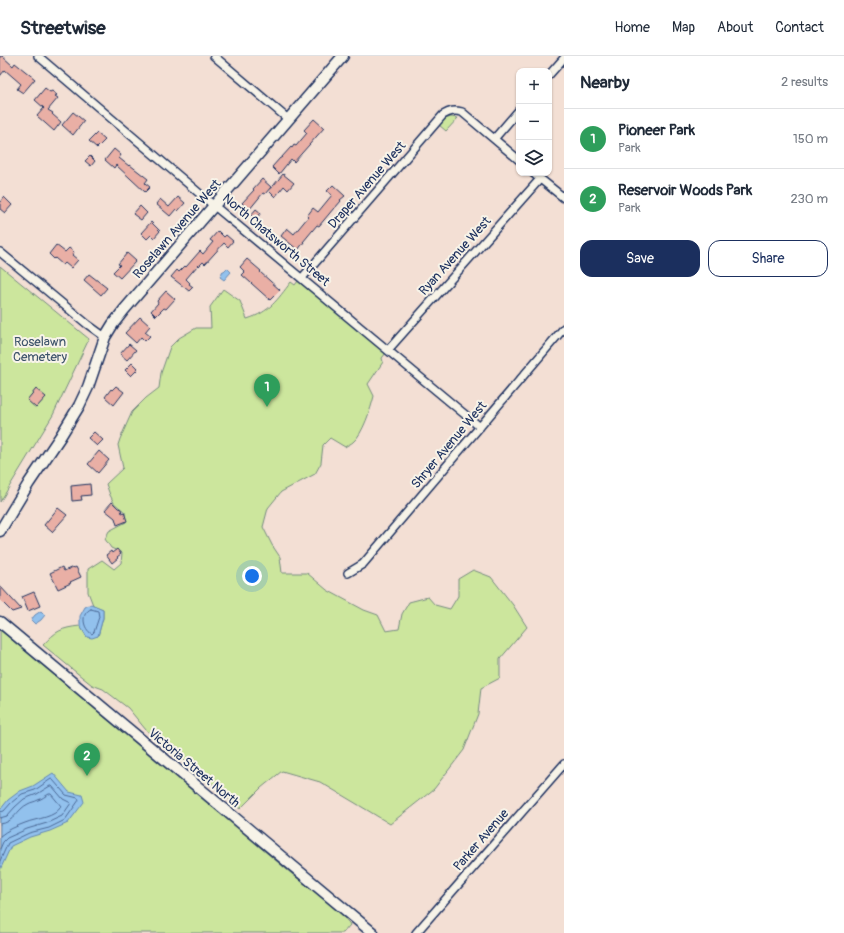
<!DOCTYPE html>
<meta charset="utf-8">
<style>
:root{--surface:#fff;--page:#f2f2f3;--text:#1f2937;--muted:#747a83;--line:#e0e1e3;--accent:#1b2f5e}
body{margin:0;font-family:Pangolin,sans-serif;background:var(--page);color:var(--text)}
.controls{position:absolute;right:12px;top:12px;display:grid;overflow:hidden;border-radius:8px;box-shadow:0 1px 3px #0004}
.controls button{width:36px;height:36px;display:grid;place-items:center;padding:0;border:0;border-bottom:1px solid var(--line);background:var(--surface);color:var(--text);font:20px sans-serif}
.you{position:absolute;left:252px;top:520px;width:14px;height:14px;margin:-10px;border:3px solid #fff;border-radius:50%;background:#1a73e8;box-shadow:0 0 0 6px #1a73e833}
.badge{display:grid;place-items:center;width:26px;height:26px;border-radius:50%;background:var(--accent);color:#fff;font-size:13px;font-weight:700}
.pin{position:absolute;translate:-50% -33px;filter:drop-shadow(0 1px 2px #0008)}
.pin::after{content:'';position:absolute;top:21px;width:14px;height:12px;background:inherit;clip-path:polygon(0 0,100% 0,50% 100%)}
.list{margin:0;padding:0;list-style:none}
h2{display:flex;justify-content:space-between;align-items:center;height:52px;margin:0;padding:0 16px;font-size:17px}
h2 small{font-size:13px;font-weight:400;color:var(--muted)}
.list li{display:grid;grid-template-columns:26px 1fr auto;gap:12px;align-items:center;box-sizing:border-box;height:60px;padding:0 16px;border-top:1px solid var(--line)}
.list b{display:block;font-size:15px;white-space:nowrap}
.list p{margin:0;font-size:13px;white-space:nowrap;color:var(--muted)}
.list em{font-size:13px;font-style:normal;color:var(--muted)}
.actions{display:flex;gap:8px;padding:12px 16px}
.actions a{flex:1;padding:9px 0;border:1px solid var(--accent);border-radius:12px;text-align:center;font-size:14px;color:var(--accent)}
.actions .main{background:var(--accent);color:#fff}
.icon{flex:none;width:22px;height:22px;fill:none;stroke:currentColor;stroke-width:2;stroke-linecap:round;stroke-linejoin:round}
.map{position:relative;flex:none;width:564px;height:877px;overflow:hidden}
header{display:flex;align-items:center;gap:24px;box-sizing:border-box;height:56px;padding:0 20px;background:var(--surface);border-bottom:1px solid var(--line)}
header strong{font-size:19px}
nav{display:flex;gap:22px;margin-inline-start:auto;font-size:14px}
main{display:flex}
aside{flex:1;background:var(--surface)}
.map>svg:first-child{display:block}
</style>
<header>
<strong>Streetwise</strong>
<nav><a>Home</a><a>Map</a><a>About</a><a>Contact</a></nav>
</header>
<main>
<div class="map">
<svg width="564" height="877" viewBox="0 0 564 877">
<rect width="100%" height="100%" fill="#f3dfd4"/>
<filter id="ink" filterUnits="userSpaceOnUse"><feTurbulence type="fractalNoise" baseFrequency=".025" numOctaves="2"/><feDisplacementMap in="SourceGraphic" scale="8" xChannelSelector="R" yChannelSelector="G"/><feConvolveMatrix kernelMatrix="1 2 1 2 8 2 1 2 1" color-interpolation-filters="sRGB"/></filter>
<g filter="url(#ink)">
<path fill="#cce69d" stroke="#748a7e" d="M451 61 458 62 446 75 439 69 445 63Z
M0 210 89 283 53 359 0 446Z
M298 225 386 297 382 302 383 306 368 328 374 340C371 352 363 378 353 386 351 388 347 389 345 391L330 382 323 389 321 407 315 418 281 436 268 452 263 471 272 489 280 501 282 517H307L327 534 364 554 378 559 386 575 399 573 402 558 409 546 428 541 435 549 450 553 458 540V523L473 514 491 521 513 549 527 571 500 603V622L481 632 478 658 464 694 434 733 390 768 367 754 320 726 282 715 261 732 240 753 199 716 146 674 128 652 103 633 92 629 77 617 43 589C56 575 61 572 80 570L87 581 98 580 103 562V553L93 549 88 536V513L102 504 114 513 121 507 122 497 111 492 105 483 109 475 126 466 125 456 114 447 110 439 106 428 123 412 118 389 120 383 132 356 146 342 159 332 161 317 170 291 179 282 196 272H211L210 251 223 233 240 245 247 263C270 256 277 244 291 226L295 229Z
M0 574 292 818 336 852 349 867 350 869 343 877H0Z"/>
<path fill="#92c1ed" stroke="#6287b4" d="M227 212 231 216 224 224 220 221 222 217V216L223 215H224Z
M91 548 103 553V562L98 580 92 582 87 581 80 570V560L85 551Z
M41 555 45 559 41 564 35 568 31 564 35 559Z
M53 717 69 736 82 739 84 746 68 767 50 775 30 781 11 790 0 814V754L8 744 20 735 33 730Z"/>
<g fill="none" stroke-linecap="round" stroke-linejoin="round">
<path stroke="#4b6997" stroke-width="1" d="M91 553 98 555 99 561 94 576 92 578C83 573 80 557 91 553Z
M0 756 4 755 11 747 22 738 35 734 51 723 53 724 66 739 78 742 79 744 65 764 49 772 29 777 8 787 0 805
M0 762 7 760 15 751 24 743 37 738 50 730H52L63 743 71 747 62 760 47 767 27 773 7 782 3 786 0 793
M0 768C14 767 17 753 28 748 31 746 35 746 38 744 42 743 45 740 49 738H51L61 750C56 762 37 762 25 767 17 770 7 774 0 780"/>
</g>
<path fill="#e9afa5" stroke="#1b2f5e" d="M0 0H2L13 10 15 7 35 23 23 37 17 33 21 28 5 14 0 20Z
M45 32 50 36 52 35 57 39 55 40 58 42 48 54 53 57 52 58 61 66 54 75 37 60 44 52 35 44Z
M73 56 84 65 73 79 62 69Z
M314 63 324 72 294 106 291 103 279 118 272 111 280 102H281L291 91 292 92 294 89 296 90 307 77 304 74Z
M97 77 105 84 97 92 89 85Z
M114 93 121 99 119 102 129 110 130 109 148 123 145 127 150 131 145 136 116 109 114 112 105 104Z
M90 100 95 105 91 110 85 105Z
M283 118 294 127 288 134 284 130 275 141 269 135Z
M262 123 271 131 265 138 263 137 249 154 242 147 254 134 253 133Z
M333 129 345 140 340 144 341 145 335 152H334L319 170 317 169 303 186H304L298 194 281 180 287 172 294 178 308 161 307 160 313 152 318 156 332 139 327 135Z
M4 141 12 149 5 157 0 153V146Z
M178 141 185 147 178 155 176 153 170 160 156 148 160 143 169 151Z
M140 150 147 157 141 164 133 158Z
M256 153 261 157 256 163 251 159Z
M151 166 160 175 154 182 151 179 147 183 141 177Z
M218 175 224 181 226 179 233 185 228 191 224 187 205 208 203 206 199 210 198 209 186 223 190 227 189 228 193 231 189 235 171 221 177 214 179 216 185 210 186 211 200 195 203 198 213 186 210 184Z
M56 189 65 196 69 192 74 196 72 199 78 204 71 212 65 207 63 209 55 202 54 203 49 198Z
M127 197 136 205 120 222 113 216 120 209 118 208Z
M247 203 261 215 260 216 280 234 270 244 242 219 245 216 240 211Z
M89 218 107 232 101 239 84 224Z
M166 235 175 243 166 253 164 252 156 260 151 255 158 247 157 245Z
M140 261 150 270 145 276 150 280 145 285 141 281 136 287 125 277Z
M129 288 136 294 127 304 120 298Z
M132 307 138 313 131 320 125 314Z
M116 330 124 336 114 349 105 341 111 333 112 334Z
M36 333 46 341 36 352 27 344Z
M94 376 103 384 97 390 88 382Z
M99 395 109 404 98 417 88 408Z
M90 428 91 439 81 440 82 444 72 445 71 430Z
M112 446 118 452 121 453 122 457 124 456 127 465 117 469 115 462 105 454Z
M58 452 67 459 52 476 44 469Z
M117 493 121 498 117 501 118 502 112 507 106 499 111 495 112 497Z
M62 511 64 515 73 511 74 512 76 511 81 521 70 526 71 527 58 533 50 517Z
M0 530 21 553 12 556 0 544Z
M34 536 40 550 28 555 22 541Z"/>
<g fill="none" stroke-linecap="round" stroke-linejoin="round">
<g stroke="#1b2f5e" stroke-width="10">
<path id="street" d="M38 0 206 143 480 371
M214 0 288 63
M549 19 564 2
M494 83 519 54
M533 117 564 142
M0 196 87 268 105 281
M302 222 443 59C450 55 454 54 462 56L519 104
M388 294 540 123
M348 517 363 508 564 272
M416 877 564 708"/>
</g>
<g stroke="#1b2f5e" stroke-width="13">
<path id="secondary" d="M0 475 29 427 60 381 79 350 88 331 105 281 113 268 124 254 343 0
M0 566 373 877"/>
</g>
<use href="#street" stroke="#f7f3e8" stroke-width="7"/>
<use href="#secondary" stroke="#f7f3e8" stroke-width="10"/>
</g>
</g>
<g text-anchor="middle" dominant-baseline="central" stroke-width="4" stroke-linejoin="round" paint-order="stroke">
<g font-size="13" fill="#1b2f5e" stroke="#f7f3e8">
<text transform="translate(367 129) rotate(-49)">Draper Avenue West</text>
<text transform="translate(177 173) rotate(-49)">Roselawn Avenue West</text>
<text transform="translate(276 184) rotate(40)">North Chatsworth Street</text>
<text transform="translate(455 200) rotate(-48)">Ryan Avenue West</text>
<text transform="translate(449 389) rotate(-50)">Shryer Avenue West</text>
<text transform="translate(194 712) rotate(40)">Victoria Street North</text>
<text transform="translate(481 784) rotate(-49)">Parker Avenue</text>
</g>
<g font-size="13" fill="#3e546b" stroke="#f7f3e8">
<text x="40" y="286">Roselawn<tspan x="40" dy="15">Cemetery</tspan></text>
</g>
</g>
</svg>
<div class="controls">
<button>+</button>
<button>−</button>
<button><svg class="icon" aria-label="layers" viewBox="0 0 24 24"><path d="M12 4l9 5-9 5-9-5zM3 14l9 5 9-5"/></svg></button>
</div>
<div class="you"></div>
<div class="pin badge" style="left:267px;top:351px;background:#2e9e5b">1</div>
<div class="pin badge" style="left:87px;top:720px;background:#2e9e5b">2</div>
</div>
<aside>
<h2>Nearby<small>2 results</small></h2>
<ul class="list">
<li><span class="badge" style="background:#2e9e5b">1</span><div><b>Pioneer Park</b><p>Park</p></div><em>150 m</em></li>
<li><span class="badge" style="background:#2e9e5b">2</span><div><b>Reservoir Woods Park</b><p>Park</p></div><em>230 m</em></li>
</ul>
<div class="actions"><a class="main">Save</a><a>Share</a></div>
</aside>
</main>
